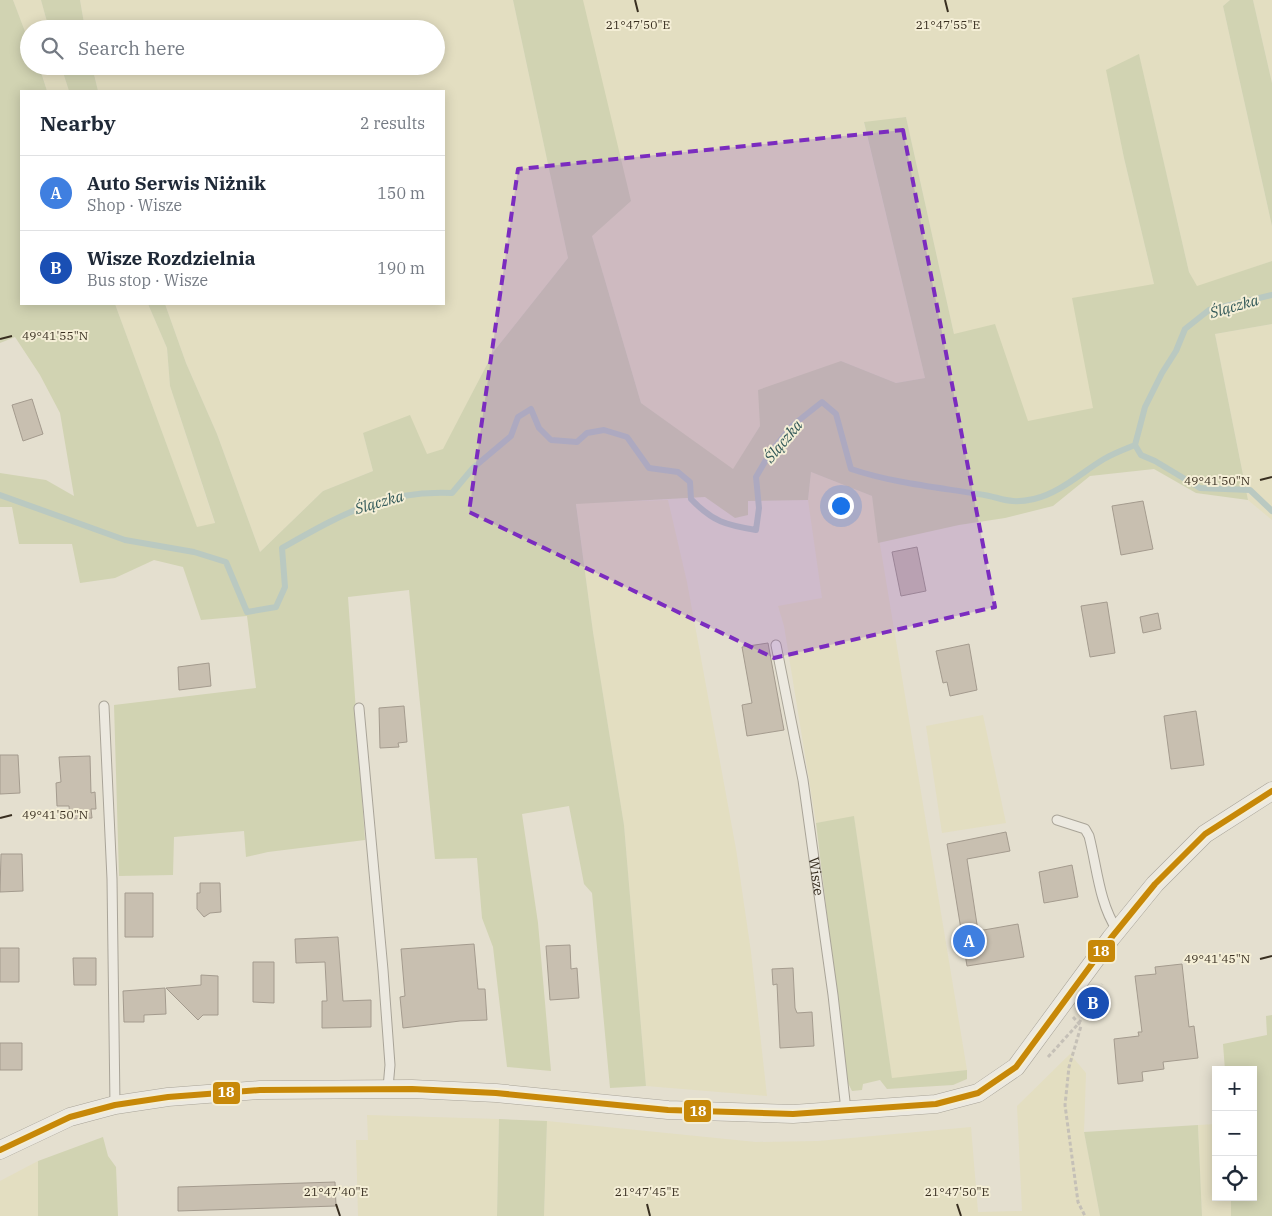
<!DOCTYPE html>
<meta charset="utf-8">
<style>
:root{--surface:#fff;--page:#f6f6f7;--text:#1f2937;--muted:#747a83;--line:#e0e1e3;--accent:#746c5d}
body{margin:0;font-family:"IBM Plex Serif",serif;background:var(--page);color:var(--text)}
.controls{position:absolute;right:15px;bottom:15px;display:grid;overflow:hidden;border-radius:0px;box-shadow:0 2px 12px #0003}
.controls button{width:45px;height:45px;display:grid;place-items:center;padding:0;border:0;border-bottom:1px solid var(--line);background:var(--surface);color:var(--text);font:25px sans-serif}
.you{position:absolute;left:840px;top:505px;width:18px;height:18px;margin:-12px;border:4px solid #fff;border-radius:50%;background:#1a73e8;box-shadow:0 0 0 8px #1a73e833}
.badge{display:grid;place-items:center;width:32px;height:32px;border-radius:50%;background:var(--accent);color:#fff;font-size:16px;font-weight:700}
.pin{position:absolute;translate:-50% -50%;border:2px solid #fff;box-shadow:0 1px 5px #0006}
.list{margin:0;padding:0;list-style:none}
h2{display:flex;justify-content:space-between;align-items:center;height:65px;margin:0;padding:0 20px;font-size:21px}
h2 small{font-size:16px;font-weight:400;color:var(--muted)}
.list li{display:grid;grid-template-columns:32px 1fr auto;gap:15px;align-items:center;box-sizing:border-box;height:75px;padding:0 20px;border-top:1px solid var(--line)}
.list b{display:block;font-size:19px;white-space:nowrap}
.list p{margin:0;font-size:16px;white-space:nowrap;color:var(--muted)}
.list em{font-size:16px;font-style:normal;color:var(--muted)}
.icon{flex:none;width:28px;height:28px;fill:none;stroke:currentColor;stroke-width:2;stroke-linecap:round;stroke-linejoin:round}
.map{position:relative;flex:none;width:1272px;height:1216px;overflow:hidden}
.search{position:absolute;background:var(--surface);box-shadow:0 2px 12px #0003;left:20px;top:20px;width:425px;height:55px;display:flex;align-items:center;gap:12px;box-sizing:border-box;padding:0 18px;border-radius:28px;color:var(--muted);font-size:19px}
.panel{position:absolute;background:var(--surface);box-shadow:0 2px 12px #0003;left:20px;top:90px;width:425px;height:215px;border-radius:0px}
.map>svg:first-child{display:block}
</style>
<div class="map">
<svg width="1272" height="1216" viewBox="0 0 1272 1216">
<rect width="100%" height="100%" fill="#e4dfcf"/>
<path fill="#e3dec1" d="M13 0H41L49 29H29V42Z
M80 0H513L568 258 494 351 443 450 427 454 363 433 373 471 323 491 260 552 217 434 186 363 165 304H444V91H98L92 66H436V29H85Z
M583 0H1230L1223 6 1272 226V261L1197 287 1189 272 1139 55 1107 70 1124 158 1154 284 1093 408 1029 424 954 334 906 117 864 123 925 378 896 383 841 361 760 426 733 470 641 403 592 236Z
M1253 0H1272V83L1259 26Z
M39 66H61L69 91H47Z
M115 304H148L167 348 170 386 215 524 197 528Z
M1272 324V520L1248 500 1215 334Z
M811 472 872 496 967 1070 892 1079 854 817 816 823 784 626 778 606 822 598 808 500Z
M668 500 687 582 736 849 751 952 767 1096 646 1086 624 825 593 632 576 503Z
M983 715 1006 823 942 833 926 726Z
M1070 1054 1086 1073 1084 1132 1100 1216H544L547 1121 756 1142 818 1141 971 1127 978 1212 1022 1211 1017 1106Z
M367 1115 499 1119 497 1216H358L356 1140H368Z
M1216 1124V1197H1231V1216H1202L1198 1125Z
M38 1161V1216H0V1181Z"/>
<path fill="#d1d3b2" d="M0 0H13L29 42V66H39L47 91H21V304H115L197 527 215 523 170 386 167 348 148 304H165L186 363 217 434 260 552 323 491 373 471 363 433 410 415 427 454 443 449 494 351 568 258 513 0H583L631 201 592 236 641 403 733 469 760 426 758 390 841 361 896 383 925 378 864 122 906 117 954 334 995 324 1028 421 1093 408 1072 298 1154 284 1124 158 1106 70 1139 54 1189 272 1197 286 1272 261V324L1215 334 1248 500 1196 493 1154 469 1090 476 1053 506 1005 518 959 525 878 543 872 496 811 472 808 500 748 501V515L735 518 705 497 576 504 593 632 624 825 646 1086 610 1088 592 893 584 884 569 806 522 814 538 923 551 1071 507 1067 493 947 482 918 477 858 435 859 409 590 348 597 365 840 268 852 246 857 244 831 174 837 173 875 119 876 114 705 256 688 247 616 201 620 183 567 154 560 115 578 80 583 72 544H19L12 507H0V473L46 480 74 496 60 413 40 375 15 337 0 343Z
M41 0H80L85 29H49Z
M1230 0H1253L1272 83V226L1223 6Z
M61 66H92L98 91H69Z
M854 816 892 1078 967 1070V1079L953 1085 887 1089 880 1080 863 1084 862 1090 852 1091 847 1081 816 823Z
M1272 1015V1216H1231V1197H1253V1070H1225L1223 1044 1267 1035 1266 1016Z
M499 1119 547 1121 544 1216H497Z
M1198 1125 1202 1216H1100L1084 1132Z
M103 1137 108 1156 116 1167 118 1216H38V1161Z"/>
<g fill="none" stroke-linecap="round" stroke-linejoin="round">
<path stroke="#bac9c1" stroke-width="6" d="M1135 445 1141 455 1155 461 1200 488 1250 490 1272 511
M0 495 125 540 194 552 226 562 247 612 276 607 285 587 282 548C341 515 382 490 452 493L473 468 511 436 518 417 531 409 539 428 551 440 577 442 587 433 604 430 627 437 649 468 678 472 690 482 691 499C713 522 726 525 756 530L759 508 756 477 770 453 793 425 822 402 836 414 851 469C893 483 935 487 978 494 1002 497 1007 505 1034 499 1060 493 1082 472 1104 459 1114 453 1125 449 1135 445L1145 407 1162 373 1176 351 1185 329 1209 310 1272 295"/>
</g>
<path fill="#c8bfb0" stroke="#a49b8e" d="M32 399 43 434 23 441 12 405Z
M1143 501 1153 549 1121 555 1112 506Z
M917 547 926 591 901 596 892 552Z
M1107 602 1115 653 1090 657 1081 606Z
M1158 613 1161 629 1143 633 1140 617Z
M768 643 784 730 747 736 742 705 752 703 742 647Z
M969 644 977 690 950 696 947 682 943 683 936 651Z
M209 663 211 686 179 690 178 667Z
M404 706 407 742 398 743 399 747 380 748 379 708Z
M1196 711 1204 765 1171 769 1164 716Z
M0 755H18L20 793 0 794Z
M90 756 91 793 95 792 96 809H91L92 818 70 819 69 806H57L56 783 61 782 59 757Z
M1006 832 1010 851 967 859 978 931 1018 924 1024 957 967 966 947 844Z
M1 854H22L23 891 0 892Z
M1072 865 1078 897 1044 903 1039 872Z
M200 883H220L221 912 210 913 204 917 197 909V893H200Z
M125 893H153V937H125Z
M338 937 343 1001 371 1000V1027L322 1028V1001H327L325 962 296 963 295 939Z
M474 944 478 989H485L487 1020 460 1021 403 1028 400 997 405 996 401 949Z
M570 945 571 969 577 968 579 998 550 1000 546 946Z
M0 948H19V982H0Z
M73 958H96V985H74Z
M253 962H274V1003L253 1002Z
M1182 964 1189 1027 1194 1026 1198 1058 1163 1062 1164 1069 1142 1072 1143 1081 1118 1084 1114 1039 1139 1036 1138 1032H1142L1135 976 1156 974 1155 967Z
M793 968 795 1008 797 1013 812 1012 814 1046 780 1048 777 984 773 985 772 969Z
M201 975 218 976V1015H203L198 1020 166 988 201 985Z
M165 988 166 1014 144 1015V1022H124L123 991Z
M0 1043H22V1070H0Z
M335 1182 336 1206 178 1211V1187Z"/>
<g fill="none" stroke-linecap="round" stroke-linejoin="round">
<g stroke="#a9a498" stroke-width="11">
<g id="lane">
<path id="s1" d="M776 645 803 780 833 995 846 1110"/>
<path d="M104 706 112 879 115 1105"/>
<path d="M359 708 383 970 390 1065 388 1088"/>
<path d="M1057 820 1085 829 1089 836C1097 867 1099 903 1117 930"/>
</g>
</g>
<g stroke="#a9a498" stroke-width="19">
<path id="street" d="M0 1150 70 1117 115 1105 168 1097 260 1090 412 1089 496 1093 668 1110 793 1114 936 1104 978 1093 1016 1067 1111 938 1155 884 1205 834 1272 791"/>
</g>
<path stroke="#c5c0b7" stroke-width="3" stroke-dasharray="4 2.5" stroke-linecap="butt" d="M1073 1017 1081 1026 1069 1067 1065 1105 1078 1202 1085 1216
M1048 1057 1079 1023 1102 984"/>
<use href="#lane" stroke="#ece9e0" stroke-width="9"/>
<use href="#street" stroke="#ece9e0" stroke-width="18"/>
<g stroke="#f4eed6" stroke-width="10">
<path id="bus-1" d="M0 1150 70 1117 115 1105 168 1097 260 1090 412 1089 496 1093 668 1110 793 1114 936 1104 978 1093 1016 1067 1111 938 1155 884 1205 834 1272 791"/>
</g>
<use href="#bus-1" stroke="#c78808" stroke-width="6"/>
</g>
<path fill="#7b2cbf" fill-opacity="0.2" stroke="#7b2cbf" stroke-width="4" stroke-dasharray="10 6" stroke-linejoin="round" d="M903 130 995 607 774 658 469 512 518 169Z"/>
<path fill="none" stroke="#382e20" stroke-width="2" d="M635 0 638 12M945 0 948 12M0 339 12 336M1260 480 1272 477M0 818 12 815M1260 959 1272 956M336 1204 340 1216M647 1204 650 1216M957 1204 961 1216"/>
<g text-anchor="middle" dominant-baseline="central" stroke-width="4" stroke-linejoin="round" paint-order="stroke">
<g font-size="14" fill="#382e20" stroke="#f4eed6">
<text stroke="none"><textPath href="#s1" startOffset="235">Wisze</textPath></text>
</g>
<g font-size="15" font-style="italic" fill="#305757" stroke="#f4eed6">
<text transform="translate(1234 306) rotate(-16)">Ślączka</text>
<text transform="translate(783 441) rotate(-50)">Ślączka</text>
<text transform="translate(379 502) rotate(-16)">Ślączka</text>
</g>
</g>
<g font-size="12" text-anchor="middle" fill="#382e20" stroke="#f4eed6" stroke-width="4" stroke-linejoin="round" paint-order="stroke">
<text x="638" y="29">21°47'50"E</text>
<text x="948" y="29">21°47'55"E</text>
<text x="55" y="340">49°41'55"N</text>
<text x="1217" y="485">49°41'50"N</text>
<text x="55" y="819">49°41'50"N</text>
<text x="1217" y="963">49°41'45"N</text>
<text x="336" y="1196">21°47'40"E</text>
<text x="647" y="1196">21°47'45"E</text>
<text x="957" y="1196">21°47'50"E</text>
</g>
<g stroke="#f4eed6" stroke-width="2">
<rect x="1087" y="939" width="29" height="24" rx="5" fill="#c78808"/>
<rect x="212" y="1081" width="29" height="24" rx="5" fill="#c78808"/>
<rect x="683" y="1099" width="29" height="24" rx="5" fill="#c78808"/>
</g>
<g font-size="14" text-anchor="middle" font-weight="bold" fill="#fff">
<text x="1101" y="956">18</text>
<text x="226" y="1097">18</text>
<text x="698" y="1116">18</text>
</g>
</svg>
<div class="controls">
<button>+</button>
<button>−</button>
<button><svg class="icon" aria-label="locate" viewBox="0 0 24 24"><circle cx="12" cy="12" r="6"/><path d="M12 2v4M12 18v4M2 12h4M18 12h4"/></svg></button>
</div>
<div class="you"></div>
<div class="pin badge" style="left:969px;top:941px;background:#3f7fe0">A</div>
<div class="pin badge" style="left:1093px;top:1003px;background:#1a4fb4">B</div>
<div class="search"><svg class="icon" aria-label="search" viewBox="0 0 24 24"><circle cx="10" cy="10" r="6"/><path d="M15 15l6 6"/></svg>Search here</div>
<section class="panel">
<h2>Nearby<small>2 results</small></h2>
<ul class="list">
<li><span class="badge" style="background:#3f7fe0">A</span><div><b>Auto Serwis Niżnik</b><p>Shop · Wisze</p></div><em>150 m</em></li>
<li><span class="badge" style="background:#1a4fb4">B</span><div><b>Wisze Rozdzielnia</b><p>Bus stop · Wisze</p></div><em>190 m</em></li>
</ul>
</section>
</div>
